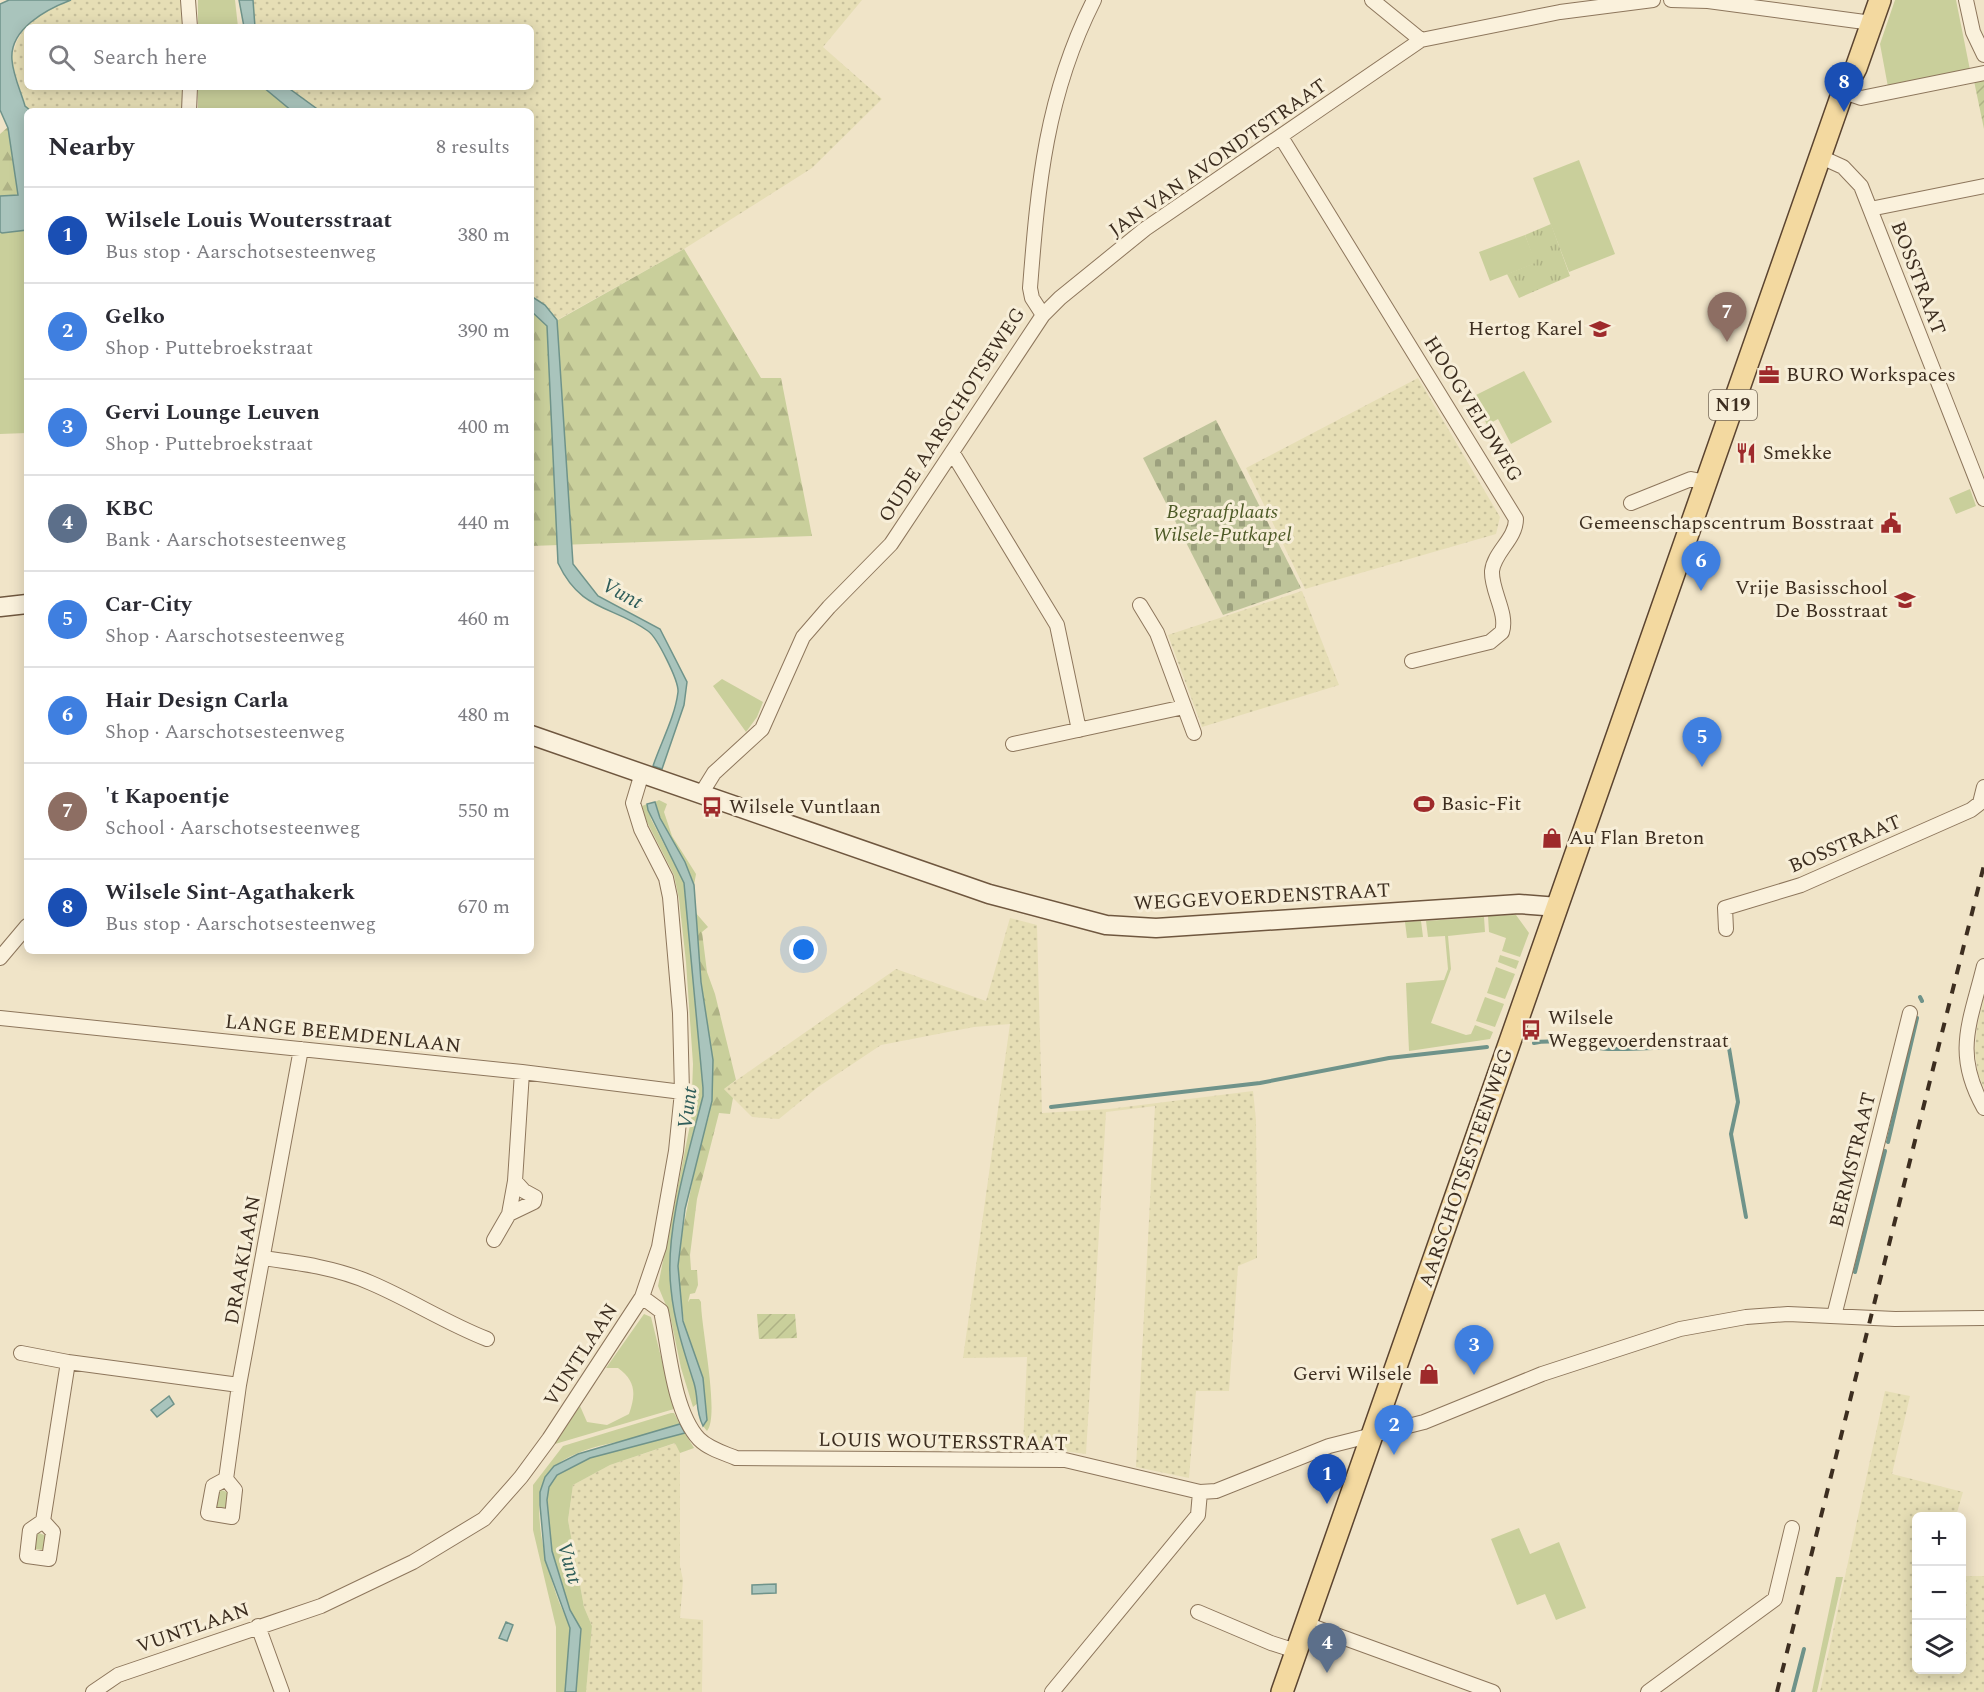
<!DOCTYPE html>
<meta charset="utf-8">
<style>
:root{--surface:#fff;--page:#f7f7f7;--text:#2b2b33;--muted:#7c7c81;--line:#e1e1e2;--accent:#9e2a2b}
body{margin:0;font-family:Spectral,serif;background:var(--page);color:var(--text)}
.controls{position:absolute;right:18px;bottom:18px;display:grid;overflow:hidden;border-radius:9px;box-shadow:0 3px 15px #0003}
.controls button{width:54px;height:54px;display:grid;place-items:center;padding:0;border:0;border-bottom:2px solid var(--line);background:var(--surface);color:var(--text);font:30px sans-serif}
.you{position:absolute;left:804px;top:950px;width:21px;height:21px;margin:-15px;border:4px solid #fff;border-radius:50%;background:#1a73e8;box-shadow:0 0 0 9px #1a73e833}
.badge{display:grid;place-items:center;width:39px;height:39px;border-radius:50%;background:var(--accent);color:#fff;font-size:20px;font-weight:700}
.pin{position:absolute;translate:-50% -50px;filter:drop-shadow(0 2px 3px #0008)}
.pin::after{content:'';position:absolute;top:32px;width:21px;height:18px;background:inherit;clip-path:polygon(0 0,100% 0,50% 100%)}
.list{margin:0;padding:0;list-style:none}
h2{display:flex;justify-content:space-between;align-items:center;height:78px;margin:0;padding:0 24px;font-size:26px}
h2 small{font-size:20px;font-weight:400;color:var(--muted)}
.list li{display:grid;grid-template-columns:39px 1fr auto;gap:18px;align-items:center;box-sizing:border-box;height:96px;padding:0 24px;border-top:2px solid var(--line)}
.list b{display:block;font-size:22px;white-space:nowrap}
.list p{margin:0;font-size:20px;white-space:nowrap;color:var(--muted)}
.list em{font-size:20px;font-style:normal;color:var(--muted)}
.icon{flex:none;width:33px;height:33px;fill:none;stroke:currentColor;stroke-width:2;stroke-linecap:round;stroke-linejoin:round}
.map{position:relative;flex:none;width:1984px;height:1692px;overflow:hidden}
.search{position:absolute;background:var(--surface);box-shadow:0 3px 15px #0003;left:24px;top:24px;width:510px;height:66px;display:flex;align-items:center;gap:15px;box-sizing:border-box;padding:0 21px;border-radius:9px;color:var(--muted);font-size:22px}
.panel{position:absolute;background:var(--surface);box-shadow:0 3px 15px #0003;left:24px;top:108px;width:510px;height:846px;border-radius:9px}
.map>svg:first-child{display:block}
</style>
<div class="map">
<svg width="1984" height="1692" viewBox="0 0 1984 1692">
<defs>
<pattern id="farmland-dots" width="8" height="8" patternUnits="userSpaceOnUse" patternTransform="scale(1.5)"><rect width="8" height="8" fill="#e6deb5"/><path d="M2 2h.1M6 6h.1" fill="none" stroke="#c6bf9b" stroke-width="1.8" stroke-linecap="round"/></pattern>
<pattern id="forest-firs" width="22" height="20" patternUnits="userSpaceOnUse" patternTransform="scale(1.5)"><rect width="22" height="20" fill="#c9cf9b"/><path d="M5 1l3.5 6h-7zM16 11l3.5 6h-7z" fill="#aeb285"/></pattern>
<pattern id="cemetery-stones" width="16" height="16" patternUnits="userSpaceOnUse" patternTransform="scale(1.5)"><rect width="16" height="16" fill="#bfc49a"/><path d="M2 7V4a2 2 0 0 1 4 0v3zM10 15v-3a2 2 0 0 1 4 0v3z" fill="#9ca07d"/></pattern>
<pattern id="park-tufts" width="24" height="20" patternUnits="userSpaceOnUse" patternTransform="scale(1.5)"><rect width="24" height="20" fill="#c9cf9b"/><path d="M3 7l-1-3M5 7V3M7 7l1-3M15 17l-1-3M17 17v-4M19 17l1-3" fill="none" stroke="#aeb285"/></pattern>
<pattern id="garden-furrows" width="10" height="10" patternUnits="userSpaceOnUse" patternTransform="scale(1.5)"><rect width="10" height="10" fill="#c9cf9b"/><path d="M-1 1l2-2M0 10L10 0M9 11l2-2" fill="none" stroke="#aeb285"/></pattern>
</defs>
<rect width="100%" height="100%" fill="#f0e4c8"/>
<path fill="url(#farmland-dots)" d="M71 0H183L186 27H27V87H185L184 111H31L25 106 11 59 17 41 26 26 47 9Z
M253 0H862L823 47 882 99 812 168 684 249 557 320 545 305 531 296V111H320L287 87H531V27H255Z
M1418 378 1500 517 1496 534 1305 589 1246 468Z
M1302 591 1339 685 1202 727 1168 635Z
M1010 918 1037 925 1042 1113 1109 1109 1253 1091 1256 1120 1257 1258 1238 1266 1229 1391H1196L1189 1478 1136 1467 1155 1106 1106 1112 1086 1454 1023 1446 1027 1357 963 1358 1010 1024 974 1027 881 1045 818 1087 779 1119 752 1117 724 1089 896 969 986 1001Z
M1984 998V1088L1978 1074 1975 1052 1977 1027Z
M1885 1391 1910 1396 1892 1474 1963 1492 1956 1516H1916V1670H1962V1576H1984V1692H1820Z
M676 1443 680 1452V1566L683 1580 680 1618 703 1620 702 1692H586L592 1626 584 1607 568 1520 573 1485 610 1465Z"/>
<path fill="#c9cf9b" d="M198 0H235L238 27H198Z
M1895 0H1956L1970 70 1888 87 1880 44Z
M198 87H263L292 111H198Z
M1579 160 1615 254 1569 272 1533 178Z
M27 230V433L0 434V232Z
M1525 235 1536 263 1490 281 1479 252Z
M1524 371 1552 422 1511 444 1498 419 1487 425 1474 396Z
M1970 489 1976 506 1956 514 1949 498Z
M722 679 763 702 757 717 746 732 713 686Z
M659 800 667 804 664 812 672 836 696 874 694 885C686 855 660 832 655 802Z
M647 804 651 819 684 883 703 1088V1096C689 1152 664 1231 671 1289 675 1326 690 1360 697 1396L698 1403 693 1407 681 1368 670 1315 658 1286 691 1120 693 1064 686 962 679 899 674 875 646 820 642 806Z
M1516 915 1529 933 1520 957 1502 951 1506 938 1489 932 1488 916Z
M1484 917 1485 932 1448 936 1451 969 1431 1023 1466 1035 1471 1034 1475 1025 1493 1032 1490 1039 1409 1051 1406 983 1444 980 1448 969 1445 936 1428 937 1426 921Z
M1421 921 1423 937 1407 938 1405 922Z
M1500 955 1519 961 1516 969 1498 962Z
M1496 967 1515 974 1505 999 1487 993Z
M1485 997 1504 1004 1495 1027 1476 1021Z
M690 1299H699L701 1302C701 1328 720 1416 707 1431L703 1426 706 1423 703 1378 685 1328 681 1302H688Z
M644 1314 651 1317 674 1409 555 1444 580 1406 587 1422 607 1425 629 1414C636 1394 636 1381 618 1368H606Z
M671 1413H674L680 1424C641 1443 592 1439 556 1465 523 1489 547 1568 558 1599 561 1609 568 1618 570 1629 572 1642 566 1677 565 1692H556V1627L533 1530V1485L563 1446Z
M685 1433 694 1448 680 1453 675 1443 610 1465 573 1485 568 1520 584 1607 592 1626 586 1692H576L581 1629 570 1610 552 1551 547 1500 549 1487 557 1475 590 1458Z
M219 1489 229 1493 227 1508 216 1507Z
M1519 1528 1530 1554 1559 1542 1586 1608 1556 1620 1545 1594 1517 1605 1491 1539Z
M36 1532 47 1536 44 1550 33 1549Z
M1836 1577H1843L1817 1692H1812Z"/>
<path fill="url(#forest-firs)" d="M8 127 18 195 0 196V134Z
M684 249 761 378H781L812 536 531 546V306L551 324Z
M695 912 708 927 702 932 707 972 715 994 736 1080 724 1089 733 1098 730 1114 719 1113 697 1199 690 1255 691 1270H697L698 1285 695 1293 690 1294 688 1302H681L678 1266 681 1239 698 1153 709 1116 713 1086V1060L701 982Z"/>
<path fill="url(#cemetery-stones)" d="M1216 420 1301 588 1223 615 1143 458Z"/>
<path fill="url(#park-tufts)" d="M1551 224 1570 276 1519 298 1507 274 1535 263 1525 235Z"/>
<path fill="url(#garden-furrows)" d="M1979 79 1984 81V129L1974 81Z
M757 1314H795L797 1338 759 1339Z"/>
<path fill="#a9c4bc" stroke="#6f938a" stroke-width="1.5" d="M9 0H71C47 9 9 29 12 60 13 75 21 92 25 106L31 111H27V230L2 233 0 232V196L18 195 8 128 0 110V4Z
M239 0H253L255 27H244Z
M263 87H287L320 111H292Z
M531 296 545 305 557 320 573 564 598 596 660 629 687 682 684 705 662 769 653 766C661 742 675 717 678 692 679 681 657 637 648 631 612 605 581 612 558 563L547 326 531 311Z
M655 802 660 818 685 862 694 885 701 982 713 1060 712 1101 685 1209 678 1266 683 1321 703 1378 707 1420 703 1426C695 1410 699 1400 694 1383 684 1352 674 1321 671 1289 664 1231 689 1152 703 1096V1088L684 883 648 810 647 804Z
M169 1396 174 1404 157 1417 151 1410Z
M680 1424 685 1433 590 1458 557 1475 549 1487 547 1500 552 1551 570 1610 581 1629 576 1692H565L570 1628 545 1560 540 1505V1492L545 1477 554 1466 578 1454Z
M776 1584V1593L752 1594V1585Z
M506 1622 513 1625 507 1641 499 1638Z"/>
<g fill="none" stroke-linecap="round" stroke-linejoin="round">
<path stroke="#6f938a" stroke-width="4" d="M1920 997 1922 1001
M1534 1043C1558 1038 1583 1048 1608 1049 1645 1050 1683 1045 1720 1045L1729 1048 1738 1102 1731 1134 1746 1217
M1051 1107 1260 1083 1389 1058 1487 1047
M1888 1142 1917 1018
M1855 1272 1885 1151
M1793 1692 1804 1649"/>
<g stroke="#8d765c" stroke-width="16">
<path id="street" d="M188 0 190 27
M1372 0 1421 40
M1671 0 1708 1 1872 23
M1966 0 1973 32 1984 55
M1844 92 1861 98 1984 73
M189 111 190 87
M1281 137 1516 519C1516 539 1494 552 1492 571 1491 591 1508 613 1502 632L1490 642 1412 661
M1821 157 1843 167 1861 186 1984 499
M1870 209 1984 186
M1043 315 1060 298 1145 229 1421 40 1560 12 1653 0
M952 452 1057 625 1079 730
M1631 503 1691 479 1706 482
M1140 605 1157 633 1194 733
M1013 744 1184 707
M701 794 714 773 762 729 803 637 829 607 891 544 1043 315 1032 298 1030 288C1038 184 1046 95 1094 0
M1726 929 1725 908 1801 885 1971 810 1980 803 1984 787
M0 958 27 926
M1984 966C1970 1023 1953 1053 1984 1108
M0 1018 522 1072 682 1092
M509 1214 515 1181
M494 1240 509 1214 534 1202 535 1197 524 1191 515 1181 522 1072
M263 1258C300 1263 337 1268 371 1283 411 1300 446 1323 487 1339
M642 1297 661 1311C669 1348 673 1411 699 1439 709 1449 724 1453 736 1458L1065 1460 1200 1492 1216 1491 1329 1446 1424 1422 1542 1374 1680 1329 1746 1317 1788 1314 1895 1319 1984 1318
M1834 1316 1910 1013
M21 1353 68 1362
M226 1479 213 1486 208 1513 232 1517 235 1490 226 1479 239 1385 301 1049
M43 1521 53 1532 49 1559 27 1556 30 1530 43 1521 68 1362 239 1385
M1198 1612 1271 1643 1296 1651
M1306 1624 1493 1692
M258 1626 282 1692
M93 1692 118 1675 321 1606 413 1562 484 1519 521 1477 549 1439 642 1297 659 1247 676 1151 682 1092 680 1013 670 897 666 878 641 829 633 803 642 773
M1052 1692 1198 1515 1200 1492
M1648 1692 1775 1599 1792 1528"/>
</g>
<g stroke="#6f573f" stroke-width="21">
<path id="secondary" d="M0 607 27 604
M531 735 989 894 1106 925 1156 928 1519 904 1558 907"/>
</g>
<g stroke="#5b4430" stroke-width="24">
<path id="primary" d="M1282 1692 1841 97 1856 68 1880 0"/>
</g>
<use href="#street" stroke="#faf1dc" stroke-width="14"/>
<use href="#secondary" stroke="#faf1dc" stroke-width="18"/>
<use href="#primary" stroke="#f3d9a0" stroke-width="21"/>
<path stroke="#3d2e20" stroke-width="4" stroke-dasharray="10 10" stroke-linecap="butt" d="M1777 1692 1984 865"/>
</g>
<defs>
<g id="school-bare" transform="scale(1.62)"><path d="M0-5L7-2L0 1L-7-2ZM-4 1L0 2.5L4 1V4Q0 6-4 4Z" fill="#9e2a2b" stroke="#f7eed8" stroke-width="2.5" paint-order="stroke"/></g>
<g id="office-bare" transform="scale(1.62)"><path d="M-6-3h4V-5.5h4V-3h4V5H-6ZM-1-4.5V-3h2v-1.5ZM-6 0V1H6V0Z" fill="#9e2a2b" stroke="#f7eed8" stroke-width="2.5" paint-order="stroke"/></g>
<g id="restaurant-bare" transform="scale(1.62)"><path d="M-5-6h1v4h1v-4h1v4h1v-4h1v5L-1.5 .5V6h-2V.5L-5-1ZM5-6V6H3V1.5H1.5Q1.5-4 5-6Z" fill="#9e2a2b" stroke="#f7eed8" stroke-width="2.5" paint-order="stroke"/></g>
<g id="civic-bare" transform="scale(1.62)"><path d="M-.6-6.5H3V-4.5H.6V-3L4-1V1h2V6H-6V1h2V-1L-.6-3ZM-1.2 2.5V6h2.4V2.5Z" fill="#9e2a2b" stroke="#f7eed8" stroke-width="2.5" paint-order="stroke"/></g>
<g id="stadium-bare" transform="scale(1.62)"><path d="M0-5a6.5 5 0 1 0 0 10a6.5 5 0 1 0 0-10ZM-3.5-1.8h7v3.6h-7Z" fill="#9e2a2b" stroke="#f7eed8" stroke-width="2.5" paint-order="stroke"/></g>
<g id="bus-bare" transform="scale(1.62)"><path d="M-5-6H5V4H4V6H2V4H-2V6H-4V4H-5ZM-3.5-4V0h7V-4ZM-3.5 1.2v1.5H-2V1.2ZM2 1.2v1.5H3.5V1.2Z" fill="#9e2a2b" stroke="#f7eed8" stroke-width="2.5" paint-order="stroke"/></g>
<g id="shop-bare" transform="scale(1.62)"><path d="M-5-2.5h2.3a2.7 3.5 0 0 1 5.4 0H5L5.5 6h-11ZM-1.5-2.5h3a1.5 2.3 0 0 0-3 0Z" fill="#9e2a2b" stroke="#f7eed8" stroke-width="2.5" paint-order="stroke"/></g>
</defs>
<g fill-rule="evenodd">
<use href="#school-bare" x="1600" y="329"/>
<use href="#office-bare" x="1769" y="375"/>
<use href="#restaurant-bare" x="1746" y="453"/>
<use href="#civic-bare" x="1891" y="523"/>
<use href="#school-bare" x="1905" y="600"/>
<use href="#stadium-bare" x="1424" y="804"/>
<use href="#bus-bare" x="712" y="807"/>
<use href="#shop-bare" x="1552" y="838"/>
<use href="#bus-bare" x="1531" y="1030"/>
<use href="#shop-bare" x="1429" y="1374"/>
</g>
<g text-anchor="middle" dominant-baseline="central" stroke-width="6" stroke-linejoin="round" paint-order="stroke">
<rect fill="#f7eed8" stroke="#756857" stroke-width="1.5" x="1709" y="390" width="48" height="30" rx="4.5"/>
<g font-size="18" font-weight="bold" fill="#3d2e20">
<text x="1733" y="405">N19</text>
</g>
<g font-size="20" fill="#3d2e20" stroke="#f7eed8">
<text transform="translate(1218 158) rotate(-35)">JAN VAN AVONDTSTRAAT</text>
<text transform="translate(1918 278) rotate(69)">BOSSTRAAT</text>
<text transform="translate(1473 409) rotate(58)">HOOGVELDWEG</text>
<text transform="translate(952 415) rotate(-57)">OUDE AARSCHOTSEWEG</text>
<text transform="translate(1845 844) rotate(-23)">BOSSTRAAT</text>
<text transform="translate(1262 897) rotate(-3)">WEGGEVOERDENSTRAAT</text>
<text transform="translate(343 1034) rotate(6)">LANGE BEEMDENLAAN</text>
<text transform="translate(1853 1160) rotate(-76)">BERMSTRAAT</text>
<text transform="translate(1466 1168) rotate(-71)">AARSCHOTSESTEENWEG</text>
<text transform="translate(243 1260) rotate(-80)">DRAAKLAAN</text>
<text transform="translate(581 1355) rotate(-57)">VUNTLAAN</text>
<text transform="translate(943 1442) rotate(1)">LOUIS WOUTERSSTRAAT</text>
<text transform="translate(193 1628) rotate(-19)">VUNTLAAN</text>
</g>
<g font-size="20" fill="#3d2e20" stroke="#f7eed8" text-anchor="start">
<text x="1583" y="329" text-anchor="end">Hertog Karel</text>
<text x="1786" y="375">BURO Workspaces</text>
<text x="1763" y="453">Smekke</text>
<text x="1874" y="523" text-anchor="end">Gemeenschapscentrum Bosstraat</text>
<text x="1888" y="588" text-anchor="end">Vrije Basisschool<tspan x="1888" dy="23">De Bosstraat</tspan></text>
<text x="1441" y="804">Basic-Fit</text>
<text x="729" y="807">Wilsele Vuntlaan</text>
<text x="1569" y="838">Au Flan Breton</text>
<text x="1548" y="1018">Wilsele<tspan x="1548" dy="23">Weggevoerdenstraat</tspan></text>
<text x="1412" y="1374" text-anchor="end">Gervi Wilsele</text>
</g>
<g font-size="20" font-style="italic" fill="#4d5a26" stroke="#f7eed8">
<text x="1222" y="512">Begraafplaats<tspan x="1222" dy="23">Wilsele-Putkapel</tspan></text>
</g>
<g font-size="21" font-style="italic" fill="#2f5d5a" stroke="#f7eed8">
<text transform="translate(622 594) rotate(28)">Vunt</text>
<text transform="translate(688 1108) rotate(-83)">Vunt</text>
<text transform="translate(569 1563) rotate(74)">Vunt</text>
</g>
</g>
</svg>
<div class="controls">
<button>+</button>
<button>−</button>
<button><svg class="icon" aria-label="layers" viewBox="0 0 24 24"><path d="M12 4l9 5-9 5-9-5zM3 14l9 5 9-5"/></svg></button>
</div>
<div class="you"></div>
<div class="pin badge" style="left:1327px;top:1504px;background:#1a4fb4">1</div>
<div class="pin badge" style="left:1394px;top:1455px;background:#3f7fe0">2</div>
<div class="pin badge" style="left:1474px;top:1375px;background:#3f7fe0">3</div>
<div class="pin badge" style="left:1327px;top:1673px;background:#5c6f8a">4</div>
<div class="pin badge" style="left:1702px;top:767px;background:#3f7fe0">5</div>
<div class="pin badge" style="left:1701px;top:591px;background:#3f7fe0">6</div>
<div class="pin badge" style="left:1727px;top:342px;background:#8d6e63">7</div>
<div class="pin badge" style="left:1844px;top:112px;background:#1a4fb4">8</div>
<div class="search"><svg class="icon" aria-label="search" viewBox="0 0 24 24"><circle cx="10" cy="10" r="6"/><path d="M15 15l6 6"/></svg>Search here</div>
<section class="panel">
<h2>Nearby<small>8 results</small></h2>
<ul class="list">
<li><span class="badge" style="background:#1a4fb4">1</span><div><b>Wilsele Louis Woutersstraat</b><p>Bus stop · Aarschotsesteenweg</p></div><em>380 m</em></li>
<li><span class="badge" style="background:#3f7fe0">2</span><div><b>Gelko</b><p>Shop · Puttebroekstraat</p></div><em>390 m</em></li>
<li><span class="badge" style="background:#3f7fe0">3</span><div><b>Gervi Lounge Leuven</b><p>Shop · Puttebroekstraat</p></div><em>400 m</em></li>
<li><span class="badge" style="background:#5c6f8a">4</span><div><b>KBC</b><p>Bank · Aarschotsesteenweg</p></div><em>440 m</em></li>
<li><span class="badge" style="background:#3f7fe0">5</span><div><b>Car-City</b><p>Shop · Aarschotsesteenweg</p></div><em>460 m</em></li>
<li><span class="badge" style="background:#3f7fe0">6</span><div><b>Hair Design Carla</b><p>Shop · Aarschotsesteenweg</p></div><em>480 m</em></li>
<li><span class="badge" style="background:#8d6e63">7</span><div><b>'t Kapoentje</b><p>School · Aarschotsesteenweg</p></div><em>550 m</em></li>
<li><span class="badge" style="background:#1a4fb4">8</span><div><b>Wilsele Sint-Agathakerk</b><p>Bus stop · Aarschotsesteenweg</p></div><em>670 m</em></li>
</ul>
</section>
</div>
